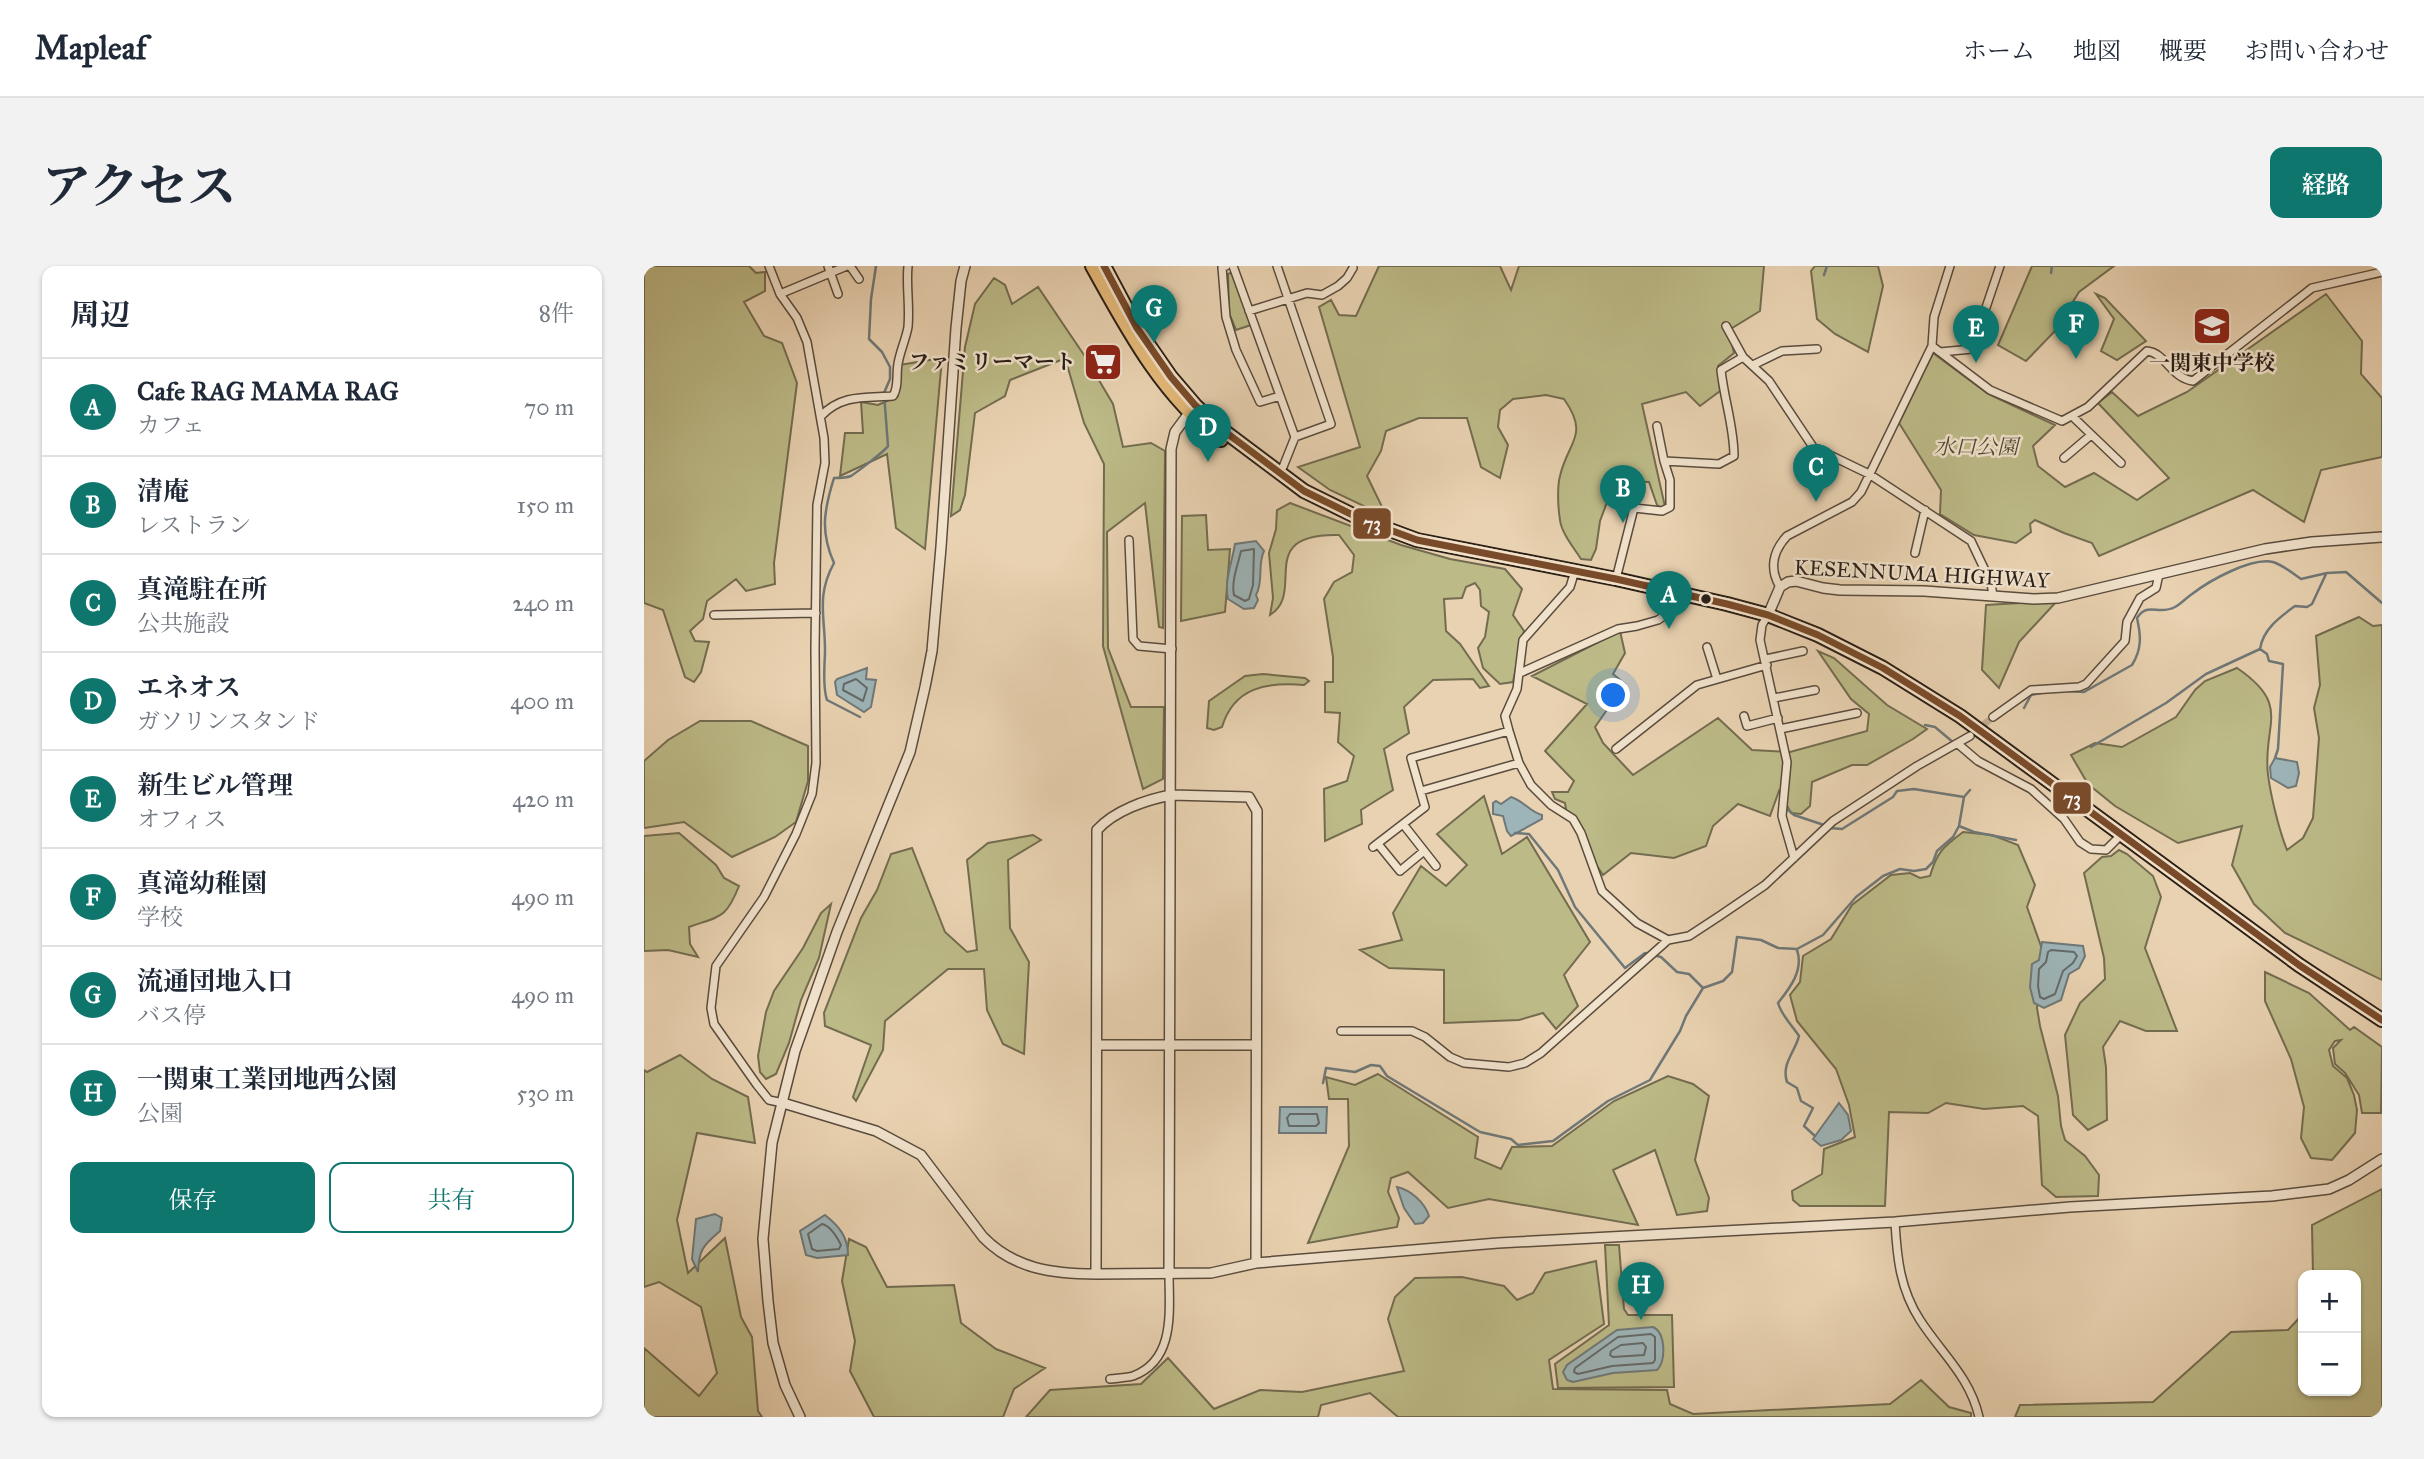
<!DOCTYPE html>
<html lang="ja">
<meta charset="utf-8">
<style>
:root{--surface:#fff;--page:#f2f2f3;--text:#1f2937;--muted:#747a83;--line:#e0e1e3;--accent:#0f766e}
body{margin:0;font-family:"IM FELL Great Primer","Noto Serif JP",serif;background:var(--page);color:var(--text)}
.controls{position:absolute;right:21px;bottom:21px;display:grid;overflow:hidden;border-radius:14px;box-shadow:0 2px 5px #0004}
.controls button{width:63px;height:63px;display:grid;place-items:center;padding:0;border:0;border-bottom:2px solid var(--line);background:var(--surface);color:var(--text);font:35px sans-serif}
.you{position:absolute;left:970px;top:430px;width:24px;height:24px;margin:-18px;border:5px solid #fff;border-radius:50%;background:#1a73e8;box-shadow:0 0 0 10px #1a73e833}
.badge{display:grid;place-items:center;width:46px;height:46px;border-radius:50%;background:var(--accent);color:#fff;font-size:23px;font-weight:700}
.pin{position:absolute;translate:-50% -58px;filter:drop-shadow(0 2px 4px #0008)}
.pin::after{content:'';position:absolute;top:37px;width:24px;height:21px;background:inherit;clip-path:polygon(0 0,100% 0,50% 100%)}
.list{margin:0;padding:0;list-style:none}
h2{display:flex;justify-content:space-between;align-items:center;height:91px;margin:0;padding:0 28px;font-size:30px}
h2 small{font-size:23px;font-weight:400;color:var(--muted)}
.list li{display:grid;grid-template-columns:46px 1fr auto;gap:21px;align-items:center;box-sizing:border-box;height:98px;padding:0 28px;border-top:2px solid var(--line)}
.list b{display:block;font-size:26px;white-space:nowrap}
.list p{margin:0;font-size:23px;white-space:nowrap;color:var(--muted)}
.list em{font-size:23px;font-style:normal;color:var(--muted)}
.actions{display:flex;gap:14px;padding:21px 28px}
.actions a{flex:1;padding:16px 0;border:2px solid var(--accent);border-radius:14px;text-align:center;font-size:24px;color:var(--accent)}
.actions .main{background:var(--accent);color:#fff}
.map{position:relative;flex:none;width:1738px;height:1151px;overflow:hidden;border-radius:14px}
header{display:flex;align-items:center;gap:42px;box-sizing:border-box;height:98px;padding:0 35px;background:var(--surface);border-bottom:2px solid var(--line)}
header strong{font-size:33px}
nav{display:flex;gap:38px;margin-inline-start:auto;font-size:24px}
.intro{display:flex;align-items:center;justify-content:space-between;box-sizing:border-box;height:168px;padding:0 42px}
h1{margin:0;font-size:49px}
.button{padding:18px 32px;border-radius:14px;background:var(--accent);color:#fff;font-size:24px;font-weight:700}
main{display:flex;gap:42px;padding:0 42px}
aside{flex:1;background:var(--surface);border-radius:14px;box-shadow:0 2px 5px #0004}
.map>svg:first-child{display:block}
</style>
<header>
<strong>Mapleaf</strong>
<nav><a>ホーム</a><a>地図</a><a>概要</a><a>お問い合わせ</a></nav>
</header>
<div class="intro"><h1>アクセス</h1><a class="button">経路</a></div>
<main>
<aside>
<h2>周辺<small>8件</small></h2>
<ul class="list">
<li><span class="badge">A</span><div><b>Cafe RAG MAMA RAG</b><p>カフェ</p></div><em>70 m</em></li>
<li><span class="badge">B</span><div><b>清庵</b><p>レストラン</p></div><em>150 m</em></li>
<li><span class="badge">C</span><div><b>真滝駐在所</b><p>公共施設</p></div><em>240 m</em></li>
<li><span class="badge">D</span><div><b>エネオス</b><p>ガソリンスタンド</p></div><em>400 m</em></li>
<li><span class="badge">E</span><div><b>新生ビル管理</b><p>オフィス</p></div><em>420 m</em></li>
<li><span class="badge">F</span><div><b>真滝幼稚園</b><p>学校</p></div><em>490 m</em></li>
<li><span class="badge">G</span><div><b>流通団地入口</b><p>バス停</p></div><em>490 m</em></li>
<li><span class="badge">H</span><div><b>一関東工業団地西公園</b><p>公園</p></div><em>530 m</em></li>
</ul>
<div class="actions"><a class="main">保存</a><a>共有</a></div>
</aside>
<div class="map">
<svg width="1738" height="1151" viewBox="0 0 1738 1151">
<rect width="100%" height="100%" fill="#e9d2b1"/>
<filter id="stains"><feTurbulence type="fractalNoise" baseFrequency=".00286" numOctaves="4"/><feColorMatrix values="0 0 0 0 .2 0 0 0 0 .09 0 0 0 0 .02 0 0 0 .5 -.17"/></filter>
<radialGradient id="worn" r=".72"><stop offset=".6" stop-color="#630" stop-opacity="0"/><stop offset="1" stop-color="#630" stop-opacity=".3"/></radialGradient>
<path fill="#bcba87" stroke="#736c50" stroke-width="2" d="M0 0H105L112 7 121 6V25L100 36 120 70 138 77 153 117 130 297 131 318 102 325 92 313 63 335 59 353 46 365 51 375 65 376 57 406 50 416 41 411 19 344 0 337Z
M735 0H856L867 24 875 0H1120L1116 45 1085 64 1090 87 1074 100 1076 125 1056 140 1042 126 998 138 1022 245 1013 239 1005 216 971 215 956 255 952 283 947 294 937 293C930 282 917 266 916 254 914 242 913 221 916 210 924 175 946 170 920 133L902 129 869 133 856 144 854 161 864 179 856 212 837 201 823 152H775L742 165 737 185 723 210 743 251 686 224 654 201 716 181 675 41 687 34 695 49 712 50Z
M1171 0H1234L1239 20 1224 86 1191 68 1173 53 1167 5Z
M1388 0H1470L1435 26 1411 65 1382 95 1354 79Z
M589 6 607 59 592 64 585 47 584 8Z
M350 12 361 19 368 38 394 21 440 89 469 138 479 181 507 177 521 185 519 362 515 361 501 237 463 266 464 382 487 441H520L519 513 499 523 459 380 460 198 440 157 424 102 417 94 366 114 361 130 331 147 321 229 316 244 307 250 321 81 331 38Z
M1452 28 1461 32 1502 75 1473 94 1457 85 1470 53Z
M1682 28 1718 75 1717 108 1738 132V191L1677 204 1660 256 1609 224 1455 290 1448 277 1420 267 1391 254 1386 258 1387 266 1372 277 1330 269 1296 248 1297 224 1255 157 1289 87 1344 128 1411 159 1389 180 1394 200 1421 221 1450 207 1493 234 1525 212 1454 137 1468 126 1494 150 1543 126Z
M298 92 281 283 252 262 243 188 196 210 201 167H219L217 136 234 139 254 130 255 99Z
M646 237 757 279 806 293 861 303 878 323 869 349 880 365 869 416 856 418 839 402 834 382 841 371 845 346 837 340 836 324 831 317 822 321 818 332 800 333 802 365 816 378 845 420 836 422 829 413 789 414 760 441 765 467 740 483 749 524 717 544 718 558 681 575 680 523 703 515 710 490 694 476 696 447 681 446V416H689V391L680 333 690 316 708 306 710 289 695 269C609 267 663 326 626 349L629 332 625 287 632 263 633 244Z
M562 249 564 284 586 283 581 346 537 355 538 250Z
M1413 335 1375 376 1355 422 1338 404 1342 339Z
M1715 351 1729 360 1738 359V714L1641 667 1610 638 1588 599 1598 560 1534 577 1471 540 1444 518 1427 489 1451 477 1478 481 1532 451 1551 424 1561 415 1593 402C1649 440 1618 458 1624 509 1627 531 1635 564 1643 584L1659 572 1669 552 1675 472 1670 442 1676 419 1672 370Z
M976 365 981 387 969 408 981 418 951 461 959 477 989 509 1074 452 1108 484 1146 486 1223 465 1225 448 1207 433 1174 385 1190 392 1243 439 1283 463 1269 473 1223 499H1208L1168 516 1166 540 1157 548 1147 547 1135 525 1126 550 1094 538 1069 560 1062 580 1030 592 987 587 959 609 949 594 939 564 922 544 921 537 911 533 908 526H924L930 515 901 485 943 438 888 410Z
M619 408 661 412 665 415 660 419C623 416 590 421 578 461L570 464 563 462 565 435 601 410Z
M56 455H107L164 480V515L152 556 131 571 88 591 40 556 0 562V495L24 474Z
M840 530 858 588 883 571 946 676 920 709 934 740 912 763 899 747 875 754 800 757V704L745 702 716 684 758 674 749 647 777 600 802 620 823 599 793 568Z
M1319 566 1348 569 1374 579 1391 619 1383 641 1398 683 1393 742 1396 760 1414 830 1417 860 1421 874 1441 890 1455 909 1454 930 1412 931 1398 919 1394 850 1379 840 1340 843 1302 837 1284 847 1245 846 1241 940H1156L1149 934 1148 925 1178 908 1180 883 1211 871 1205 839 1192 803 1153 755 1146 729 1156 716 1159 690 1187 673 1208 639 1247 609 1266 607 1276 612 1286 610C1293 586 1299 581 1319 566Z
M35 567 72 599 80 612 95 620C82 653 76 650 45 661L46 678 54 691 24 684 0 685V570Z
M389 569 397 574 364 594 366 662 385 696 380 788 359 778 343 744 340 703H304L241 755 239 784 212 835 209 831 227 779 181 760 180 747 217 652 233 624 247 588 268 582 301 666 323 686 333 684 323 594 344 577Z
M1475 584 1483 588 1509 610 1517 631 1501 682 1533 765H1502L1476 755 1459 781 1462 801 1463 854 1444 864 1429 849 1421 769 1436 737 1461 713 1460 692 1440 607 1458 591 1467 590Z
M187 638 175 692 157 734 145 777 132 808 122 813 116 806 114 790 122 746 130 725 159 682 177 647Z
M1621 706 1665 727 1706 764 1710 761 1738 781 1737 847H1718L1715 829 1701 807 1691 798 1689 782 1697 774 1691 775 1685 784 1689 800 1703 812 1710 829 1713 844 1711 867 1688 894 1667 892 1657 872 1660 841 1647 793 1621 735Z
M36 789 68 813 104 831 111 877 53 867 33 954 44 1007 81 972 97 1051 108 1071 114 1145 118 1151H0V1082L55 1130 73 1107 57 1041 15 1016 0 1021V804L3 806Z
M734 808 834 871 831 892 857 903 868 881 908 880 970 835 1024 810 1049 818 1065 830 1051 894 1065 932 1063 945 1033 949 1011 884 969 904 994 959 845 933 804 942 764 906 747 912 744 926 755 952 753 961 664 977 705 880 704 833H685L682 811 711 819Z
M1738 923V1151H1371L1376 1139 1509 1136 1587 1066 1644 1064 1659 1048V1125H1712V1009H1669L1668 959Z
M205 973 222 981 243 1021 310 1019 317 1057 352 1083 401 1102 370 1123 359 1151H230L206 1105 211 1075 198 1015Z
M961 979H975L980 1043 984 1049H1028L1030 1121 914 1122 911 1098 965 1059Z
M952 995 960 1058 905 1094 909 1123 1023 1124 1026 1138 1049 1148 1246 1138 1277 1114 1305 1141 1327 1147V1151H754L726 1127 677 1139 674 1151H382L406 1124 497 1118 524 1092 570 1143 616 1124 658 1126 760 1105 744 1053 751 1031 771 1012 818 1011 860 1020 873 1034 889 1027 901 1007Z"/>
<path fill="#9db4b8" stroke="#6f7878" stroke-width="2" d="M612 275 620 285C613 299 620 315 612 329L614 334 610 342 600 343 584 333C580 314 588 297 591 278Z
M223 402 222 413 232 414 227 441 220 446 193 429 191 416 193 413Z
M1631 492 1653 496 1655 507 1652 520 1644 522 1627 512 1626 501Z
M867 531C880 535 886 546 898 549V553L867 570 863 565 859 550 849 548V537L852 535 857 538Z
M1398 676 1439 680 1441 690 1435 702 1425 708 1417 734 1400 742 1390 737 1386 721 1388 698 1395 694Z
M1195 837 1204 849 1207 865 1197 874 1177 880 1169 873Z
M636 841H683L682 867H635Z
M753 921C767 924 781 937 785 950L779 957 771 958 760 942Z
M71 948 78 952 76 965C59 980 55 983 54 1006L48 993 52 953Z
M181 949C195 960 204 971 204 989L173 992 162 989 156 965Z
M1009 1061C1022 1067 1022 1095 1013 1104L969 1107 929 1116 923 1114 919 1106 923 1099 973 1064Z"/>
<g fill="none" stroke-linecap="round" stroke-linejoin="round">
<path stroke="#646a68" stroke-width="2" d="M610 283 609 319 605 333 601 335 590 329C587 315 594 299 597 285Z
M212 413 223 422 219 435 199 424 200 418Z
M1407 684 1430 686 1433 690 1429 697 1419 705 1411 728 1400 733 1396 731 1394 720 1395 703 1402 696 1404 686Z
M646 848H673L675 857 672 860H645L643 852Z
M178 958C187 960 193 971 197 979L195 983 173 985 168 983 164 968Z
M1007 1068 1011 1071V1094L1009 1097 968 1100 934 1108 930 1106 931 1102 974 1071Z
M999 1077 1002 1081 1000 1089 969 1091 966 1089 967 1085 977 1079Z"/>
<path stroke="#6f7878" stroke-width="2.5" d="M1407 7 1408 0
M1180 9 1183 0
M1424 425 1440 426 1488 399C1498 383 1497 370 1493 352 1504 335 1514 350 1531 341 1537 338 1542 332 1548 328 1565 315 1607 291 1629 296 1639 299 1648 307 1657 313L1683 307 1702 306 1738 337
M1380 442 1387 429 1397 427
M216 451 183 434C178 419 181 399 181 384 181 350 172 330 190 297 176 266 180 244 190 212 195 212 202 212 207 210 213 206 241 185 244 180L240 127 246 113V101L238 86 225 73 227 33 232 0
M1281 459 1291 461 1310 477
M1447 481 1522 437 1562 408 1616 383
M1314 482 1330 496
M1631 492 1634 483 1639 398 1625 395 1623 388 1616 383C1619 363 1636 351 1651 340L1663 341 1668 338 1682 308
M1326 524 1320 531 1315 560 1330 566 1372 574
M1142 542 1150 549 1180 559
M1186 562 1198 563 1249 531 1253 525 1270 523 1320 531
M871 567 885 568 914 604 931 641 981 702 1001 687 1017 691 1033 706 1045 708 1059 722
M1153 684C1160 704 1146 722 1134 737 1138 750 1147 758 1155 770 1151 786 1137 798 1143 816L1153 822 1157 835 1169 842 1160 860 1171 870
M679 817 682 802 711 806 727 799 736 800 743 810 836 866 867 873 874 879 909 875 964 835 1006 814 1036 765 1042 750 1059 722 1079 715 1088 706 1093 671 1117 674 1134 682 1153 683 1179 669 1212 631 1239 610 1256 603 1270 605 1282 603 1289 596 1293 585 1309 571 1315 560"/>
<path stroke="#c3ae92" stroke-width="7" stroke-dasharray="7 3.5" stroke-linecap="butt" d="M1332 465 1349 451"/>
<g stroke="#5a4c3e" stroke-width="10">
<path id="minor" d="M125 0 136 28 153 52 163 76 180 172 181 197 173 239 171 383 172 497 168 528 152 568 120 631 72 700 67 742 70 758 113 819 125 834 139 837
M184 0 194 28
M206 0 215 13
M582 0 578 1 582 51 592 84 616 136 636 130
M589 0 651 171 639 201 632 206
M633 0 687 158 651 171
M136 28 203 0
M605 45 663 27 678 29 694 20 703 12 709 2
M1082 60 1099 91 1125 115 1169 181 1225 208 1327 275 1347 317 1349 330
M1288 80 1290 51 1306 0
M1296 86 1328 83 1356 0
M1109 99 1138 85 1173 83
M177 150C198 128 221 132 249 130 255 121 252 108 254 98 256 85 262 73 264 61 266 39 262 20 264 0
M1429 151 1477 197
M1013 160 1020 195
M1420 192 1447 169
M485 274 489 373 495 380 528 383
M1271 287 1281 244
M931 305 926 321 879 374 873 423 861 450 865 465 875 497 887 519 907 539 929 553 937 567 958 625 993 657 1024 674 1045 670 1077 649 1121 619 1189 555 1273 500 1326 470
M972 313 990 242 1018 245 1026 241V214L1020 195 1075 198 1090 190C1090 161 1080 133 1077 104L1099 91
M1136 321C1125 303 1129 285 1143 270L1208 236 1217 226 1288 80 1346 124 1418 155 1444 141 1503 85C1522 87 1527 112 1549 115L1668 22 1738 6
M70 349 172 347
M1124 349 1118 359 1116 374 1143 496 1138 550 1150 592
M1063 381 1073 413
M1122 393 1159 385
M876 407 974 363 993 360 1014 354 1049 330
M1130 432 1171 424
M1100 450 1103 460 1134 452
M1349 451 1387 424 1435 421 1442 418 1481 375 1483 356 1496 332 1512 322 1515 308
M1136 463 1213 447
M1314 478 1334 495 1387 523 1420 553 1436 576 1447 583 1462 584 1477 569
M972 483 1053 419 1123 399
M777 525 875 497
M759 558 792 600
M734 578 756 605 780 585
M729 581 781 541 767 492 865 465
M697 765H768L781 771 806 791 820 797 865 801 881 797 897 787 1024 674
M1251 956C1253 992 1256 1023 1276 1054 1298 1088 1326 1111 1335 1151
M466 1113C473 1112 482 1112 489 1110 532 1094 525 1044 525 1007"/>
</g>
<g stroke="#5a4c3e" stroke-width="12">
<path id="tertiary" d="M1124 349 1136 321 1144 316 1152 315 1179 322 1196 324 1280 325 1390 333 1414 332 1621 283 1668 276 1738 271
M527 529 605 531 613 545 612 997 567 1007 452 1008 453 564C470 545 501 534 527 529Z
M453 779H612
M139 837 232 865 277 889 339 971C370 1003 409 1008 452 1008
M612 997 854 977 1251 956 1426 941 1628 930 1685 923 1705 914 1738 893
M525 1007 527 183 531 166 548 143
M156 1151 141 1119 129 1077 124 1035 119 973 128 877 151 785 193 666 266 486 281 421 288 385 297 281 312 62 317 15 321 0"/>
</g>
<g stroke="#2a1f18" stroke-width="16">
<path id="trunk" d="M448 0C483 63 518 130 577 174
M460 0 493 62 527 111 551 139 572 159 660 225 719 254 773 274 972 313 1083 338 1124 349 1174 369 1239 402 1316 450 1655 699 1738 754"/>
</g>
<use href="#minor" stroke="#f1e2cc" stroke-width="7"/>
<use href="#tertiary" stroke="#f1e2cc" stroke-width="9"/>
<use href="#trunk" stroke="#e4b978" stroke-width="12"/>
<g stroke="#f1e2cc" stroke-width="12">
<path id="bus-1" d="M460 0 493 62 527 111 551 139 572 159 660 225 719 254 773 274 972 313 1083 338 1124 349 1174 369 1239 402 1316 450 1655 699 1738 754"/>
</g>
<use href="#bus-1" stroke="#7a4b2a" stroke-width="7"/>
</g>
<defs>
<g id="school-square" transform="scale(2.0125)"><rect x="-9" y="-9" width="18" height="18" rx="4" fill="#8f2418" stroke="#f1e2cc"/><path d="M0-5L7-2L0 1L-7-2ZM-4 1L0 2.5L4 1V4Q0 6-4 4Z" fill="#fff"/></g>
<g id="supermarket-square" transform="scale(2.0125)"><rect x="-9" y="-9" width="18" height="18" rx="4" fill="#8f2418" stroke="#f1e2cc"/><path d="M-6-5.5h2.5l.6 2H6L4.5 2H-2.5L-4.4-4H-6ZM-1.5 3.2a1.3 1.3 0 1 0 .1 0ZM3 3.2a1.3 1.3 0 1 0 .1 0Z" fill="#fff"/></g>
</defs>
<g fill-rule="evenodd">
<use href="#school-square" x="1568" y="60"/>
<use href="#supermarket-square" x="459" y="96"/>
</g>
<circle fill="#2a1f18" stroke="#f1e2cc" stroke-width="2.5" cx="1062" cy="333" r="6"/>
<g text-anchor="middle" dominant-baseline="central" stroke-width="5" stroke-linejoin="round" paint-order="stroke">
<g font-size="21" font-weight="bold" fill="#2a1f18" stroke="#f1e2cc" text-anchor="end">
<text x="432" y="96">ファミリーマート</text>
<text x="1568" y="97" text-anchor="middle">一関東中学校</text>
</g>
<g font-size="21" font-style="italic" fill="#4e4634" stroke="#f1e2cc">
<text x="1332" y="181">水口公園</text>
</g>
<g font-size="21" fill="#2a1f18" stroke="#f1e2cc">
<text transform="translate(1278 308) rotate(3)">KESENNUMA HIGHWAY</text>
</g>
</g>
<g stroke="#f1e2cc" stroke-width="2.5">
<rect x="708" y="241" width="40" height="33" rx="7" fill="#7a4b2a"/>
<rect x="1408" y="515" width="40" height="34" rx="7" fill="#7a4b2a"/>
</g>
<g font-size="19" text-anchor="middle" font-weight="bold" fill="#fff">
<text x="728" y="264">73</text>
<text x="1428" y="539">73</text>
</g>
<rect width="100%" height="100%" filter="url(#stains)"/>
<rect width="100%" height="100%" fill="url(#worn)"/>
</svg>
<div class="controls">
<button>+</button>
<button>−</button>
</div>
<div class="you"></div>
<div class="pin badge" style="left:1025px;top:363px">A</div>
<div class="pin badge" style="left:979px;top:257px">B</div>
<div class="pin badge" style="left:1172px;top:236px">C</div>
<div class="pin badge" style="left:564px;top:196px">D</div>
<div class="pin badge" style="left:1332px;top:97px">E</div>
<div class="pin badge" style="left:1432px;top:93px">F</div>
<div class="pin badge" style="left:510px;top:77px">G</div>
<div class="pin badge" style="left:997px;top:1054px">H</div>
</div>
</main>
